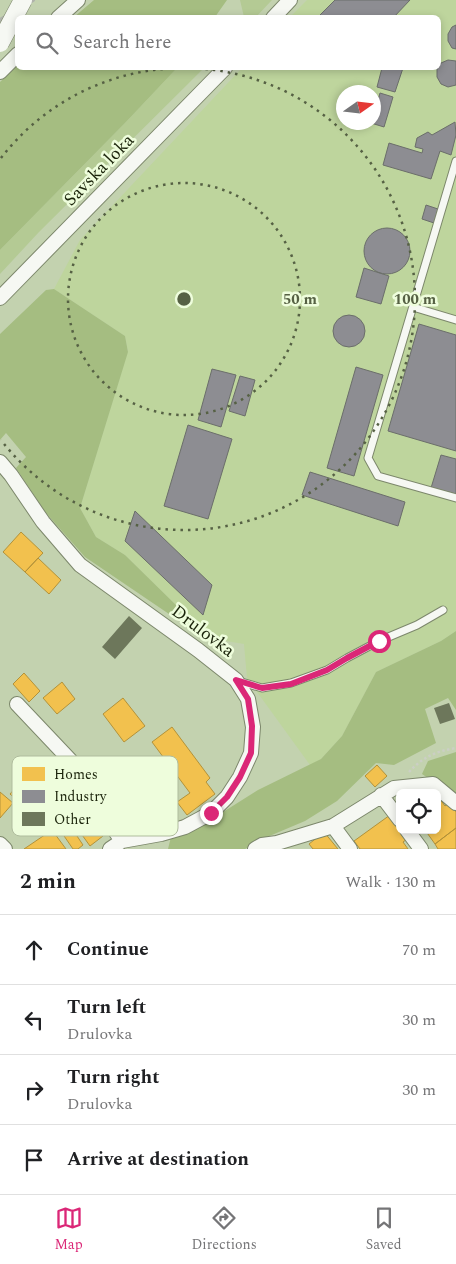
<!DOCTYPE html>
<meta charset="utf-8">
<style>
:root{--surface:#fff;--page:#f6f6f6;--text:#202124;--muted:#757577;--line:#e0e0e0;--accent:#db2777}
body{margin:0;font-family:Spectral,serif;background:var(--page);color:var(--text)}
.controls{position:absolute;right:15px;bottom:15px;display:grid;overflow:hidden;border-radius:8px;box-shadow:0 2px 8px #0003}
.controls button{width:45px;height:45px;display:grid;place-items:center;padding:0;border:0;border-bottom:1px solid var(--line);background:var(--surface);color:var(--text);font:25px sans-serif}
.compass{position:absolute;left:336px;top:85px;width:45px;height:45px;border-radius:50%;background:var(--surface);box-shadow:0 2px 8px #0003;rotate:76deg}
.stop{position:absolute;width:15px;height:15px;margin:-11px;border:4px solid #db2777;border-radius:50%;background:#fff}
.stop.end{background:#db2777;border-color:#fff;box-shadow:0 1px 5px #0008}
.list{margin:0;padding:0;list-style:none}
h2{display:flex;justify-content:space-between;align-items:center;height:65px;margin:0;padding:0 20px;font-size:21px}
h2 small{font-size:16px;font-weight:400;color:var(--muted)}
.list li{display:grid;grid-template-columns:32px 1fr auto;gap:15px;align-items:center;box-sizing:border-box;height:70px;padding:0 20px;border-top:1px solid var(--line)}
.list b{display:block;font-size:19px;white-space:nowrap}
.list p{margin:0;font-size:16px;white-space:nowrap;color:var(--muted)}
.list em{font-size:16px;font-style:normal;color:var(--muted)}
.icon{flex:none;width:28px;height:28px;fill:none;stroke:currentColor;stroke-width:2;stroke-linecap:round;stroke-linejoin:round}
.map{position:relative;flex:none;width:456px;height:849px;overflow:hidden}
.search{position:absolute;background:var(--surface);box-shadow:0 2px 8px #0003;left:15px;right:15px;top:15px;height:55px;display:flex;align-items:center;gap:12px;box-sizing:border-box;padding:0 18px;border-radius:8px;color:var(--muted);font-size:19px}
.sheet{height:345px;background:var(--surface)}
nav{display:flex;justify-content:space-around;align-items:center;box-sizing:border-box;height:70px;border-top:1px solid var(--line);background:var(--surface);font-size:14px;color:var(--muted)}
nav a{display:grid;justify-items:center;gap:2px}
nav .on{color:var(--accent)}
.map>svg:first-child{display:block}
</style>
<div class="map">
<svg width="456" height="849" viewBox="0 0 456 849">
<rect width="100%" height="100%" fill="#c3d2af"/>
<path fill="#bed59d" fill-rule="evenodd" d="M307 0H456V631L441 641 376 672 342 736 321 759 310 765 247 678 244 644 196 636 177 606 125 555 96 537 80 508 128 351 125 336 54 289 80 240 242 68H438V18L290 17ZM344 92H374V122H344Z"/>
<path fill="#b4ca94" d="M240 0H272L255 18 244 17Z
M177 68H204L39 232 0 274V250L126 122Z"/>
<path fill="#a5bd81" d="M94 0H227L215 17H74Z
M17 66 18 68H177L126 122 0 250V82Z
M54 289 125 336 128 352 80 508 96 537 125 555 177 606 175 612 169 614 85 557 46 513 16 468 26 457 6 433 0 440V334L46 290Z
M456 631V710L448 698 425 709 436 743 394 765 376 763 337 801 305 821 260 840 245 849H168L172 833 212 819 258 790 321 759 342 736 376 672 441 641Z
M456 752V797L422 774 428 761Z"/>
<path fill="#f2c14e" stroke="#b2923a" d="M21 532 43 553 25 572 3 552Z
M38 558 61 580 49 594 25 572Z
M24 673 40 691 29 702 13 684Z
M62 682 75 699 57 714 43 698Z
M123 698 145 726 124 742 103 714Z
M172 727 210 778 206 782 215 794 187 815 177 802 190 793 152 742Z
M377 765 387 776 375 787 365 776Z
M17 786 29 797 21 805 10 794Z
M0 792 13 803 0 818Z
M83 792 100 816 95 819 103 832 101 833 103 836 90 846 62 807Z
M437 795 445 806 449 803 456 812V828L435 844 425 830H437Z
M390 815 407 839 403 842 408 849H360L354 841Z
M71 827 83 845 78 849H73L62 833Z
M456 828V849H438L435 844Z
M52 830 66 849H24Z
M324 832 338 849H313L309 844Z"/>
<path fill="#8d8d92" stroke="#6b6e6a" d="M335 0H410L393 18H317Z
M456 25V49L452 48 448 41V34L452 27Z
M448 60 456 61V85L448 87 441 84 437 77V69L441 63Z
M382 68H403L395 92 377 87Z
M380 93 393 97 384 127 371 123 374 122V114Z
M455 122 456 135 451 155 440 151 431 179 383 165 389 143 422 153 423 149 415 147 417 138 428 132 432 135Z
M426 205 438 209 434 223 422 219Z
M364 251a23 23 0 1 1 46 0a23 23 0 1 1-46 0Z
M364 268 389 276 381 304 356 297Z
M333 331a16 16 0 1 1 32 0a16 16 0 1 1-32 0Z
M419 324 456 335V451L388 431Z
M356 367 383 375 354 476 327 468Z
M212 369 236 375 221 427 198 420Z
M240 376 255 380 245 416 229 411Z
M188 425 232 439 208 519 164 506Z
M441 455 456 459V494L431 488Z
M310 472 405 502 398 526 302 495Z
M135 511 212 585 203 615 125 541Z"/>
<path fill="#6d775b" d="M129 616 142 628 115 659 102 647Z
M449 703 455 719 440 724 434 708Z"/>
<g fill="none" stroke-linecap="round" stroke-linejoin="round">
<g stroke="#7c876b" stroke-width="9">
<path id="service" d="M456 161 368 458 378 476 456 498
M413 307 456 320
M238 681 262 688 291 683 327 670 347 658 379 641 417 625 443 610"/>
</g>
<g stroke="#7c876b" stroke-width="16">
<path id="minor" d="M58 18 78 0
M273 18 290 0
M0 72 18 54
M0 298 225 68
M0 462 11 475 43 522 80 565 198 650 236 680 248 699 253 727 251 753 240 777 227 797 211 813 185 827 161 834 122 841 110 849
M17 704 70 760 81 781 122 841
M381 795 400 820
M333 826 350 849
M407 830 421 849
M0 844 5 849
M255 849 262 845 277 843 333 826 394 788 433 784 456 803"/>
</g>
<path stroke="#cbcfc4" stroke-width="2.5" stroke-dasharray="2.5 2.5" stroke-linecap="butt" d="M409 772C423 757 436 751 456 748"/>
<use href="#service" stroke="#f6f8f3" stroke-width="7"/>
<use href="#minor" stroke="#f6f8f3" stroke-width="14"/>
<path stroke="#b0b3ab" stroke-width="4" d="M0 20 33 0"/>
<g stroke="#7c876b" stroke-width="19" stroke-linecap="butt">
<path id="tertiary-bridge" d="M0 43 23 0"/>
</g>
<use href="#tertiary-bridge" stroke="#f6f8f3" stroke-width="18"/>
</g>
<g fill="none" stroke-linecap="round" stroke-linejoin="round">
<path stroke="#db2777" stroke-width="6" d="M211 813 227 797 240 777 251 753 252 726 248 699 236 680 262 688 291 684 327 670 347 658 379 641"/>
</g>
<g fill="none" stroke="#566144" stroke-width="2.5" stroke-dasharray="2.5 5">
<circle cx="184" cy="299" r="116"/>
<path d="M1 158A231 231 0 1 1 1 440"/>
</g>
<g text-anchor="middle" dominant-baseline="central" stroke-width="5" stroke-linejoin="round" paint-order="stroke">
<g font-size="18" fill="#1b240b" stroke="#eefddc">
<text transform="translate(99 170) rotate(-46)">Savska loka</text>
<text transform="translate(203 631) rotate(37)">Drulovka</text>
</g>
</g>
<rect x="12" y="756" width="166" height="80" rx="8" fill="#eefddc" stroke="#afbc9d" stroke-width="1"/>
<rect x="22" y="767" width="23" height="14" fill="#f2c14e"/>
<rect x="22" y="790" width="23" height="13" fill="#8d8d92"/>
<rect x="22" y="812" width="23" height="14" fill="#6d775b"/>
<g font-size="14" fill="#1b240b">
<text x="54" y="779">Homes</text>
<text x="54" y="801">Industry</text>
<text x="54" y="824">Other</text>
</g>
<circle cx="184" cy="299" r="8" fill="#566144" stroke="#eefddc" stroke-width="2.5"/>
<g font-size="15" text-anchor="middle" font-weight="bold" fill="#566144" stroke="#eefddc" stroke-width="5" stroke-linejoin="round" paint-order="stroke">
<text x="300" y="304">50 m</text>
<text x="415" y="304">100 m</text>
</g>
</svg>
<div class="controls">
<button><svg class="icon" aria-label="locate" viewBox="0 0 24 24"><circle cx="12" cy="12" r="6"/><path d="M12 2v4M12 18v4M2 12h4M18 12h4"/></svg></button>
</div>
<svg class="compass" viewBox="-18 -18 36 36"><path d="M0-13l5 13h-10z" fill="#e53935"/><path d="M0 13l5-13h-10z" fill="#757577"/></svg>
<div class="stop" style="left:379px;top:641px"></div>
<div class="stop end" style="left:211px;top:813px"></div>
<div class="search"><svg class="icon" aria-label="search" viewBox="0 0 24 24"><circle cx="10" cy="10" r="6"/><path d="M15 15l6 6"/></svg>Search here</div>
</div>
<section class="sheet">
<h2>2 min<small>Walk · 130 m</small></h2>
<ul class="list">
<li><svg class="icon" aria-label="ahead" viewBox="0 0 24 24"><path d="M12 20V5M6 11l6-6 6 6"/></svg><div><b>Continue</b></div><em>70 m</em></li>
<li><svg class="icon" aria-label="left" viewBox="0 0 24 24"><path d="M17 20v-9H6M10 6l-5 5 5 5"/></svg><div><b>Turn left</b><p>Drulovka</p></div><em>30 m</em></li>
<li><svg class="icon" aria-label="right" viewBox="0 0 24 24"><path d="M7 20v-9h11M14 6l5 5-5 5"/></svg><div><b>Turn right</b><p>Drulovka</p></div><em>30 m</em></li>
<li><svg class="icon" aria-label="arrive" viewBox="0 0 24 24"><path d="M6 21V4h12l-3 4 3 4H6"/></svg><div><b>Arrive at destination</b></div></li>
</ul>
</section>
<nav>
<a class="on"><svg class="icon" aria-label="map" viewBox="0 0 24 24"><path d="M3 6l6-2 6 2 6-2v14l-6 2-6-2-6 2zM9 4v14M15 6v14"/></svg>Map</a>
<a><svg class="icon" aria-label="directions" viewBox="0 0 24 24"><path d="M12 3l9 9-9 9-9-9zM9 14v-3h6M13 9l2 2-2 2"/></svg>Directions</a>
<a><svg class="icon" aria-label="saved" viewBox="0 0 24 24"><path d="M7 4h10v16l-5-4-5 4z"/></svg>Saved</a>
</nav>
